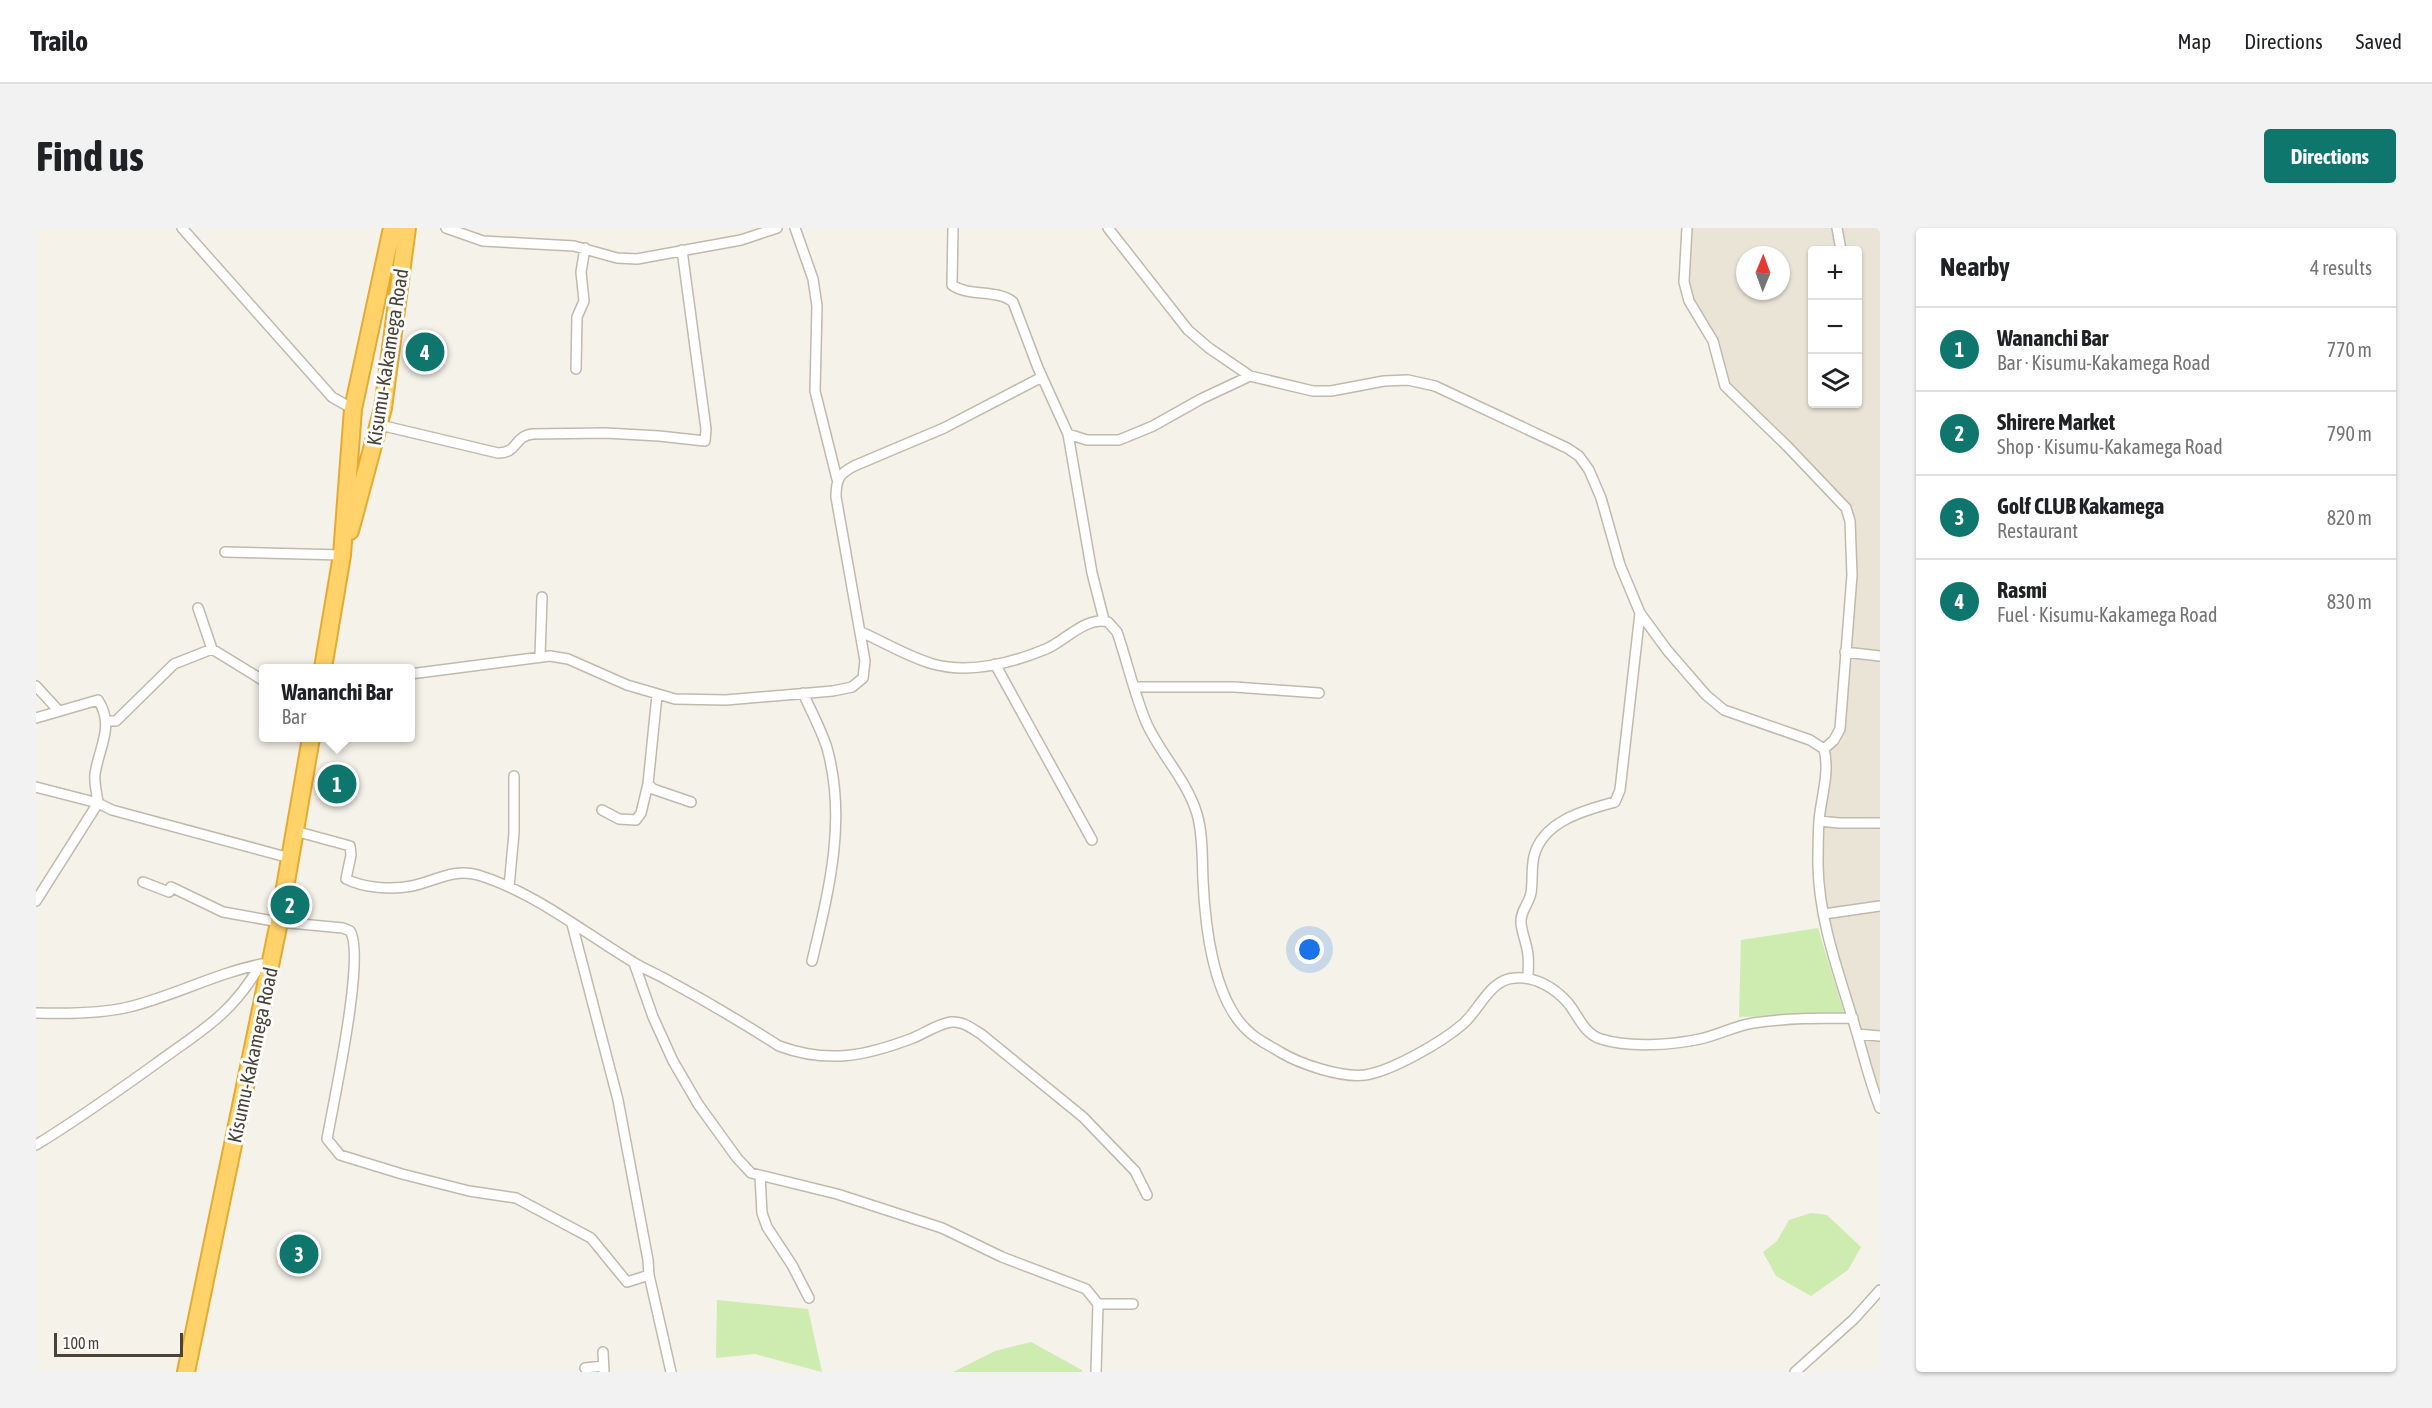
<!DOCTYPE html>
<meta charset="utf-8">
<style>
:root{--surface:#fff;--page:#f2f2f2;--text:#202124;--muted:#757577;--line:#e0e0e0;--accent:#0f766e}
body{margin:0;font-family:"Asap Condensed",sans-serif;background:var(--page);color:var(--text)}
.controls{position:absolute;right:18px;top:18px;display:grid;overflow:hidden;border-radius:6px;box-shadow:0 2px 4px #0004}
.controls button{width:54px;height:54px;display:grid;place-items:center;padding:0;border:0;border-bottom:2px solid var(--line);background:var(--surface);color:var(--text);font:30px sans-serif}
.compass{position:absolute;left:1700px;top:18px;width:54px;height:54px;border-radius:50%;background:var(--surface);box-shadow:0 2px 4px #0004;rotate:1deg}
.scale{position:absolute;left:18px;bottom:15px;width:129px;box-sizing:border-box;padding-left:6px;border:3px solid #494337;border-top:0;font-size:16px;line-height:21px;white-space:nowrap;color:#494337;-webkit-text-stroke:4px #fff;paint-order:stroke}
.you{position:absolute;left:1274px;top:722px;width:21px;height:21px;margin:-15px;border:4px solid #fff;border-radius:50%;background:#1a73e8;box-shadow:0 0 0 9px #1a73e833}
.badge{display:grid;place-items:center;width:39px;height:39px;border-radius:50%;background:var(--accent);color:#fff;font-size:20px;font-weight:700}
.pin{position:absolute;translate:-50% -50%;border:3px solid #fff;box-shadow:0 2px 6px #0006}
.popup{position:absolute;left:223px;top:436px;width:156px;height:78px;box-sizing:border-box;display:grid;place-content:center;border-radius:6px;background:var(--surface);filter:drop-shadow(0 2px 4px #0005);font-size:20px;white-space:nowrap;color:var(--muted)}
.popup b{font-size:22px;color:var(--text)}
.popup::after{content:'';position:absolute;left:50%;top:100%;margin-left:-12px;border:12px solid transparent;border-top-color:var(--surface)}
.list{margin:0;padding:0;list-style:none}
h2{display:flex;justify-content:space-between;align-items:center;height:78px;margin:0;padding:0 24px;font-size:26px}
h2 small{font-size:20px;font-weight:400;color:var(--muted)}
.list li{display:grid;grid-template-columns:39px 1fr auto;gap:18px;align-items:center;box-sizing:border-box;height:84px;padding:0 24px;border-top:2px solid var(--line)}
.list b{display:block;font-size:22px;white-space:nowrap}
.list p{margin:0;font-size:20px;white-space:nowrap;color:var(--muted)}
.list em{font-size:20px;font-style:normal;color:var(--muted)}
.icon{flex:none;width:33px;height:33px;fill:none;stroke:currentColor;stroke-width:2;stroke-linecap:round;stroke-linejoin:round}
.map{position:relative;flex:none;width:1844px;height:1144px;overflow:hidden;border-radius:6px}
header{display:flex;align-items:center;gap:36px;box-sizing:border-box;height:84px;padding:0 30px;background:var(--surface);border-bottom:2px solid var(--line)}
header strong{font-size:28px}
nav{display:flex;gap:33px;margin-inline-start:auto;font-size:21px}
.intro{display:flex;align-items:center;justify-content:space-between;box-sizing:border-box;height:144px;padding:0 36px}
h1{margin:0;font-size:42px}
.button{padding:15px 27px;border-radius:6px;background:var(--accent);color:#fff;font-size:21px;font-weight:700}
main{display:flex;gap:36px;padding:0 36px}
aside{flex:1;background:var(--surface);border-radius:6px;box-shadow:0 2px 4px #0004}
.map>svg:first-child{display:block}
</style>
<header>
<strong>Trailo</strong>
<nav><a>Map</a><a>Directions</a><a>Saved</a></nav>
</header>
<div class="intro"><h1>Find us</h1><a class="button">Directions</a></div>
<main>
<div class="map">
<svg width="1844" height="1144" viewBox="0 0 1844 1144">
<rect width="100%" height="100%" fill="#f5f2e9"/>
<path fill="#e9e4d6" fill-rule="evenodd" d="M1650 0H1844V883L1815 790 1781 640 1789 538 1803 500 1815 347 1809 280 1687 159 1676 114 1653 73ZM1776 22H1822V176H1776ZM1709 27H1745V63H1709Z"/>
<path fill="#ceebb0" d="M1782 700 1808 785 1703 789 1705 712Z
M1775 985 1791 987 1825 1019 1812 1042 1775 1068 1740 1048 1727 1024 1741 1013 1753 992Z
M681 1072 772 1081 786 1144 719 1126 680 1130Z
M995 1114 1046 1142V1144H917L959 1123Z"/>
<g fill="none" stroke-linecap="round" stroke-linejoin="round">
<g stroke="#c1baab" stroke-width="12">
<path id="street" d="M146 0 296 169 317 181
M410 0 447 13 538 18 581 30 601 31 705 12 741 0
M759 0 777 51 781 78 779 163 801 251
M917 0 916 57C933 69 961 61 977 74L1002 140 1032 206 1051 212H1083L1117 198 1165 171 1214 148
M1072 0 1152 102 1173 120 1214 148 1277 163H1295L1348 153 1372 152 1399 158 1531 220 1543 228 1553 242 1565 270 1584 337 1604 385 1631 422 1670 467 1688 482 1774 512 1788 521C1794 545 1785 569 1783 593 1782 608 1782 624 1782 638 1783 690 1801 740 1816 789 1826 820 1832 850 1844 880
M1651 0 1648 54 1653 73 1677 113 1689 158 1751 218 1810 280 1814 293 1816 347 1804 501 1798 512 1788 521
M1801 0 1805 22
M540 141 541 89 548 73 545 44 549 20
M344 197 462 225C483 225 477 208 497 206L569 205 623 208 669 213 670 201 646 22
M1032 206 1056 345 1068 392
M189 324 306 327
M162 380 176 421 228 453
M825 404C848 414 872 429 897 436 933 446 976 435 1010 421 1029 413 1050 388 1072 394L1081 404C1091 433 1098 465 1110 494 1124 526 1151 552 1161 586 1167 606 1166 631 1167 652 1169 697 1177 771 1212 803 1221 812 1233 817 1244 824 1264 836 1305 850 1329 847 1356 843 1406 814 1427 796 1444 781 1454 751 1479 750 1499 748 1519 760 1532 775 1542 787 1548 806 1565 811 1593 820 1636 817 1664 811 1682 807 1699 798 1717 795 1750 790 1784 790 1817 790
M1809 424 1844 428
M504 428 506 369
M959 436 1056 612
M374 446 514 428 532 431 591 457 639 471 690 472 797 463 816 459 827 450 829 433 800 269C800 251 803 246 818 238L908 200 1006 149
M0 458 23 483
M1099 459H1199L1283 465
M767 465C775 483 785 501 791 520 811 592 793 662 776 733
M621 467 612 556 617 561 655 574
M0 490 62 472C79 498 63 519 59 546 58 556 61 565 62 575L76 582 254 630
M71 493H80L138 436 176 421
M0 559 62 575 0 673
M566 582 583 591 600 592 605 585 612 556
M1783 593 1803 595H1844
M259 603 314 618 315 627 310 651C328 660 355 662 376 658 400 653 417 640 442 647 498 664 547 704 597 734 608 741 621 746 633 753 670 773 707 795 743 818 792 836 830 828 877 810 889 805 902 796 915 794 927 793 935 800 945 806L1047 889 1099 943 1111 967
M107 654 133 664 135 659 187 684 243 694 307 700 314 703C330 727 297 876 291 911L304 927 366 946 433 963 480 970 555 1010 591 1054 613 1047 612 1032 582 872 536 696
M473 659 478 605V548
M1788 686 1844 678
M598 735 617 789 637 833 662 876 701 930 715 945 801 966 906 1000 966 1029 1050 1061 1062 1076H1097
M1492 750C1492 743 1493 735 1492 727 1491 716 1486 706 1485 695 1484 683 1493 676 1495 665 1497 653 1495 641 1498 628 1507 593 1549 582 1579 574L1584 562 1604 385
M0 785C31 786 63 786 93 779 138 768 180 745 226 736
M1821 806 1844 808
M0 917C41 892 79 865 118 837 163 804 196 787 224 737
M724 948 726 985 731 999 756 1037 773 1070
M613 1047 635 1144
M567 1124 568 1144
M549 1140 567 1138
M1060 1144 1062 1076
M1759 1144 1818 1091 1844 1062"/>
</g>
<g stroke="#e5aa32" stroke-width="20">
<path id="highway" d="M314 303 347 180 371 0
M287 440 306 327 317 181 356 0
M150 1144 243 694 275 510"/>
</g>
<use href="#street" stroke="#fff" stroke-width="9"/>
<use href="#highway" stroke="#ffd36a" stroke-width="16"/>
</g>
<g text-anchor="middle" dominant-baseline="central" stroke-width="6" stroke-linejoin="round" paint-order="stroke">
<g font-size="20" fill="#494337" stroke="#fff">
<text transform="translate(351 129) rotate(-81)">Kisumu-Kakamega Road</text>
<text transform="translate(216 827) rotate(-78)">Kisumu-Kakamega Road</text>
</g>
</g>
</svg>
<div class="controls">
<button>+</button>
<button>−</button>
<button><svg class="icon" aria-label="layers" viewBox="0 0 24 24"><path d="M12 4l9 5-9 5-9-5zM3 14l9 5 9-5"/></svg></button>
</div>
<svg class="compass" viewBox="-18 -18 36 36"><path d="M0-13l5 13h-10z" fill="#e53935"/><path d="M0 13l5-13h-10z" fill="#757577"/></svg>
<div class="scale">100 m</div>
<div class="you"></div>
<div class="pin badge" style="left:301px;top:556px">1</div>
<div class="popup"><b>Wananchi Bar</b>Bar</div>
<div class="pin badge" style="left:254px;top:677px">2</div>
<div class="pin badge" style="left:263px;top:1026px">3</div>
<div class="pin badge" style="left:389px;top:124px">4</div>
</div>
<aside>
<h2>Nearby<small>4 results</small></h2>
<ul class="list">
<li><span class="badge">1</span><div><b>Wananchi Bar</b><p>Bar · Kisumu-Kakamega Road</p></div><em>770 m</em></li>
<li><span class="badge">2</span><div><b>Shirere Market</b><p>Shop · Kisumu-Kakamega Road</p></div><em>790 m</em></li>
<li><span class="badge">3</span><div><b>Golf CLUB Kakamega</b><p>Restaurant</p></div><em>820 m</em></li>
<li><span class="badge">4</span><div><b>Rasmi</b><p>Fuel · Kisumu-Kakamega Road</p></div><em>830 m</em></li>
</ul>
</aside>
</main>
